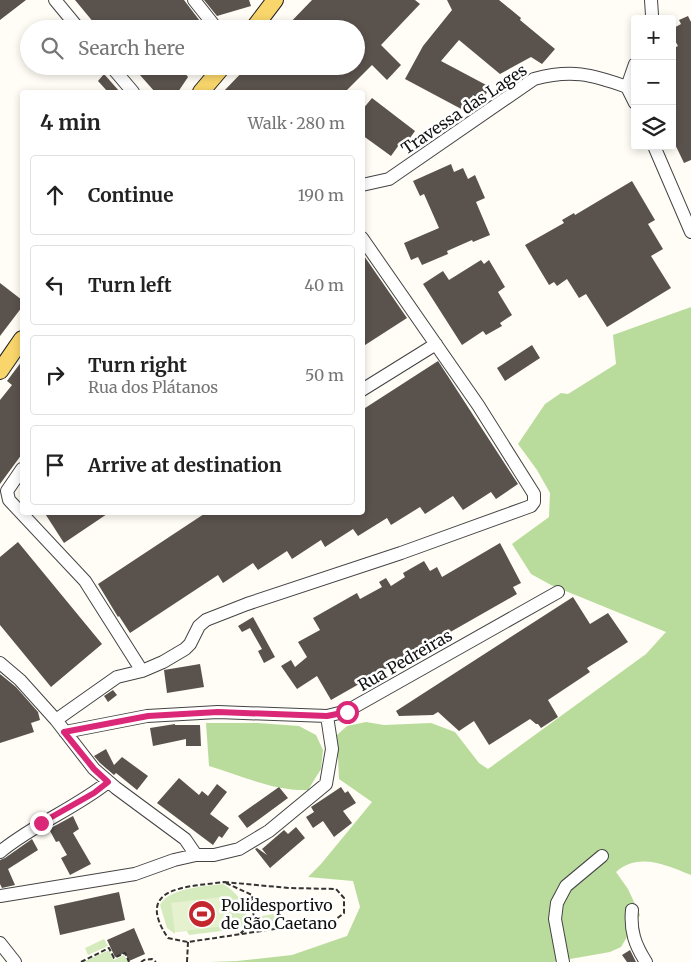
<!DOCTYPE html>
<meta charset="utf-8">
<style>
:root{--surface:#fff;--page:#f6f6f6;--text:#222;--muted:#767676;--line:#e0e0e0}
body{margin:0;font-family:Merriweather,serif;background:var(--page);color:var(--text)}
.controls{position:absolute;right:15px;top:15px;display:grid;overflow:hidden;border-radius:5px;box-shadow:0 2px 8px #0003}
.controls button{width:45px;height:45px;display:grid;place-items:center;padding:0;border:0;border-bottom:1px solid var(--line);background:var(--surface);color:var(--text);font:25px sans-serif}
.stop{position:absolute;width:15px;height:15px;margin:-11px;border:4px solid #db2777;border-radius:50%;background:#fff}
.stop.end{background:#db2777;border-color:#fff;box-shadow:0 1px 5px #0008}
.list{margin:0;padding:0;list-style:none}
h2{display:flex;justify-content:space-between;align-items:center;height:65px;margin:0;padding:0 20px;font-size:21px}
h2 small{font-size:16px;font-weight:400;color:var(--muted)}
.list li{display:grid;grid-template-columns:32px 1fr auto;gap:15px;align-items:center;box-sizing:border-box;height:80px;margin:0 10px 10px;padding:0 10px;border:1px solid var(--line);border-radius:5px}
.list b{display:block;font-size:19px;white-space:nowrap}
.list p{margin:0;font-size:16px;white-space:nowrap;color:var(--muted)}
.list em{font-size:16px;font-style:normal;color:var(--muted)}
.icon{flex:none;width:28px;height:28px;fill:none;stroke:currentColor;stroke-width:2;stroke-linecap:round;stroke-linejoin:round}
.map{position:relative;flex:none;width:691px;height:962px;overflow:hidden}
.search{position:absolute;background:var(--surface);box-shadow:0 2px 8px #0003;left:20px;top:20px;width:345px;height:55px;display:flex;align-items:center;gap:12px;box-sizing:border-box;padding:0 18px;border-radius:28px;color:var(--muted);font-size:19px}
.panel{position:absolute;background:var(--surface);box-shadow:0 2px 8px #0003;left:20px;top:90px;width:345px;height:425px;border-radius:5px}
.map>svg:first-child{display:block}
</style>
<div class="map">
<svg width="691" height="962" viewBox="0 0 691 962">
<rect width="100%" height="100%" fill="#fffdf5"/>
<path fill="#d5ebbd" d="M223 884C238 892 259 918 237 929L189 935 187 931 175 932V934L167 928 160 905C168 888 206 886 223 884Z
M273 914 277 917 276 923 265 925 261 923 262 916Z
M104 939 108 946 88 955 85 948Z
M109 950 114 960 124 955 128 962H83Z"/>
<path fill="#b9dc9c" d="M691 307V875C666 865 639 852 616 872L628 889 640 915 621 947 610 952 553 962H210L237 961 292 955 347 936 360 907 353 881 308 877 321 864 372 802 339 779 337 735 347 726 366 722 384 725 431 723 455 732 479 763 488 769 646 654 666 632 551 585 531 574 512 544 549 517 550 493 537 470 518 444 545 404 561 393 568 394 616 364 613 335Z
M206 723H258L299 726 316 735 323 750 321 769 308 790C273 791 242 776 209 766Z"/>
<path fill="#e6f2cf" d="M230 896 233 925 175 932 171 903Z"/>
<path fill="#5a524d" d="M0 0H26L0 20Z
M75 0H184L206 29H99Z
M204 0H249L251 6 217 16Z
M312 0H415L420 4 381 45 401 65 387 80 372 65 345 92H223L248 66H356V29H284Z
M447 0H499L521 18 520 20 555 49 542 64 531 57 500 74 459 40 441 61 490 87 482 101 473 95 465 111 405 79 423 46 452 10Z
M688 16 691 22V160L684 163 672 138V49L678 46 672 35V29L681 24 679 20Z
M132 66H193L185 73 188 77 178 92H155Z
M104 74 120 92H108L98 81Z
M372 98 415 131 405 145 401 142 391 156 362 135V110Z
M451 164 454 172 463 168 468 179 475 175 485 198 476 202 490 235 473 242 472 240 447 251 448 254 422 265 418 257 411 260 404 243 439 228 424 194 420 196 413 181Z
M632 181 655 220 648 224 663 249 651 256 671 288 607 327 586 294 579 298 567 279 557 286 554 282 549 285 525 245 564 223 562 220 574 213 575 215Z
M362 253 407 318 362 347Z
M481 260 484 264 489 260 505 287 498 292 512 315 500 323 502 326 486 335 483 331 462 345 423 284 443 271 449 280Z
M0 283 22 300V307L0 336Z
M532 345 540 358 505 381 497 368Z
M22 361V454L0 484V400L12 385 7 381Z
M438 361 518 484 496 499 491 492 463 510 453 496 425 514 420 507 391 525 387 518 358 536 353 529 325 547 321 540 292 559 287 551 258 570 253 563 223 583 218 575 130 633 119 616 118 617 98 584 207 512H362V410Z
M44 512H110L64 543Z
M18 542 102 644 51 687 0 625V557Z
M500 543 521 583 513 587 517 594 331 700 317 676 297 689 281 666 291 660 295 667 307 657 298 642 320 630 313 618 357 593 360 599 382 587 379 582 386 578 391 586 405 577 403 573 424 561 430 571 437 567 442 577Z
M573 597 590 624 608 613 628 642 587 668 590 672 548 700 558 717 541 728 538 724H536L530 719 489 745 474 721 459 731 438 712 433 715 399 716 396 711Z
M253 617 275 657 264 663 258 651 262 649 250 628 242 632 238 626Z
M200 664 204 687 167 693 164 670Z
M0 674 16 687 38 712 40 720 31 723 34 732 0 743Z
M113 690 117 695 108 702 104 696Z
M175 724V725H200L201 746H186V739L153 746 150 728Z
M106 749 114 765 122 757 148 776 137 790 116 773 114 775 100 763 94 756Z
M179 778 199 795 202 791 208 796 217 784 227 792 210 814 229 828 222 838 219 836 213 845 157 803Z
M279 787 288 798 247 828 238 816Z
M341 787 345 793 348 791 356 803 343 811 352 823 334 837 323 821 313 828 306 817 314 812 311 807Z
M73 816 79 829 73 833 91 864 70 875 61 858 67 855 59 841 56 842 49 829Z
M296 827 305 838 270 868 255 849 257 848 267 855 262 849 284 830 288 834Z
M32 839 38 850 8 869 15 885 2 888 0 884V860L5 858Z
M119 892 125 920 60 935 54 906Z
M134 928 145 954 129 961 125 953 115 957 107 940Z
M630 950 636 962H627L622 955Z"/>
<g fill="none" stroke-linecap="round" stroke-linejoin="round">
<g stroke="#444" stroke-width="14">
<path id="minor" d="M55 0 79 29
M194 0 217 29
M651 19 652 15 651 0
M111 66 133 92
M627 87 635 64
M654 146 691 232
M362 185 389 179 534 79C571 69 591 74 627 87L635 103
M362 390 436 344
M22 469 7 491 9 500 85 581 142 671
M0 663 20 680 56 720 94 769 116 788 185 839 196 855
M56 720 117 677 142 671 163 662 185 649 190 644 199 626 206 620 247 604 401 553 531 506 534 502V494L478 405 362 238
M65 732 147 716 218 712 327 716 347 711 558 592
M0 852C34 824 74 809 108 782
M0 896 135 874 174 860 196 855H214L239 849 269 831 326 784 332 749 327 716
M632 910C630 931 635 945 646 962
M0 943 15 962
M563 962 555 919 557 903 566 886 602 856"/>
</g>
<g stroke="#222" stroke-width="18">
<path id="major" d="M253 29 275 0
M201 92 223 66
M0 371 22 339"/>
</g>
<path stroke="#333" stroke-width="2" stroke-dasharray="5 2.5" stroke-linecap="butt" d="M224 882 289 888 336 889 344 898V913L335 920 188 942 168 938C133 886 188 887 224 882Z
M226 883 252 895 254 920 240 934
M81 962 109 948 114 958 125 953 129 962
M141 962 144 960 152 959 156 962
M187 962 188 942"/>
<use href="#minor" stroke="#fff" stroke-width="12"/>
<use href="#major" stroke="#f9d66b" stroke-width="16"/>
</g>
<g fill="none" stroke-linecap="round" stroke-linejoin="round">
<path stroke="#db2777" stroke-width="6" d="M41 823 94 793 108 782 94 769 64 732 148 716 218 712 327 716 347 712"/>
</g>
<defs>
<g id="stadium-disc" transform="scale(1.4375)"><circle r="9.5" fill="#c4262e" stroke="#fff"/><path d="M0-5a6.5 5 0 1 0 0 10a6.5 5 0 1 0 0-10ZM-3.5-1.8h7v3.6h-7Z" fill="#fff"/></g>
</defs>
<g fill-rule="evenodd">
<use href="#stadium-disc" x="202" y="914"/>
</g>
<g text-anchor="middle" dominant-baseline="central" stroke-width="5" stroke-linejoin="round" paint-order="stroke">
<g font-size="16" fill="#111" stroke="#fff">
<text transform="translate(464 109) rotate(-34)">Travessa das Lages</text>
<text transform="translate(405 660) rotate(-30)">Rua Pedreiras</text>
</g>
<g font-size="16" fill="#111" stroke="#fff" text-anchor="start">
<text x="221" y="905">Polidesportivo<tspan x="221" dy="18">de São Caetano</tspan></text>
</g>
</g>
</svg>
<div class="controls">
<button>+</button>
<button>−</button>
<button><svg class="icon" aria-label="layers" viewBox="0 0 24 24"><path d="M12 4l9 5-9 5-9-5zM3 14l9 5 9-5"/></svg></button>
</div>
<div class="stop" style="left:347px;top:712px"></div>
<div class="stop end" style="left:41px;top:823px"></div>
<div class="search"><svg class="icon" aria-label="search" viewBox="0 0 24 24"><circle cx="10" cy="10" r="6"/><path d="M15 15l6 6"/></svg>Search here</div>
<section class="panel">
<h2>4 min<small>Walk · 280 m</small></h2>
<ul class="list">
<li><svg class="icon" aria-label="ahead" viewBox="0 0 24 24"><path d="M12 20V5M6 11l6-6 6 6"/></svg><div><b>Continue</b></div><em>190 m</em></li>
<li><svg class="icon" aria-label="left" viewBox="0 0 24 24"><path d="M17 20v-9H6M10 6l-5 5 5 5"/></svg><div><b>Turn left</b></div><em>40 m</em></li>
<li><svg class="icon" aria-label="right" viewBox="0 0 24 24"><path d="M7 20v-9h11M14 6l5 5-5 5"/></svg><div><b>Turn right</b><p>Rua dos Plátanos</p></div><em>50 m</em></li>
<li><svg class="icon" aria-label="arrive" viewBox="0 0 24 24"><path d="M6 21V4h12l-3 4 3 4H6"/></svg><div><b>Arrive at destination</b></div></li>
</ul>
</section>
</div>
